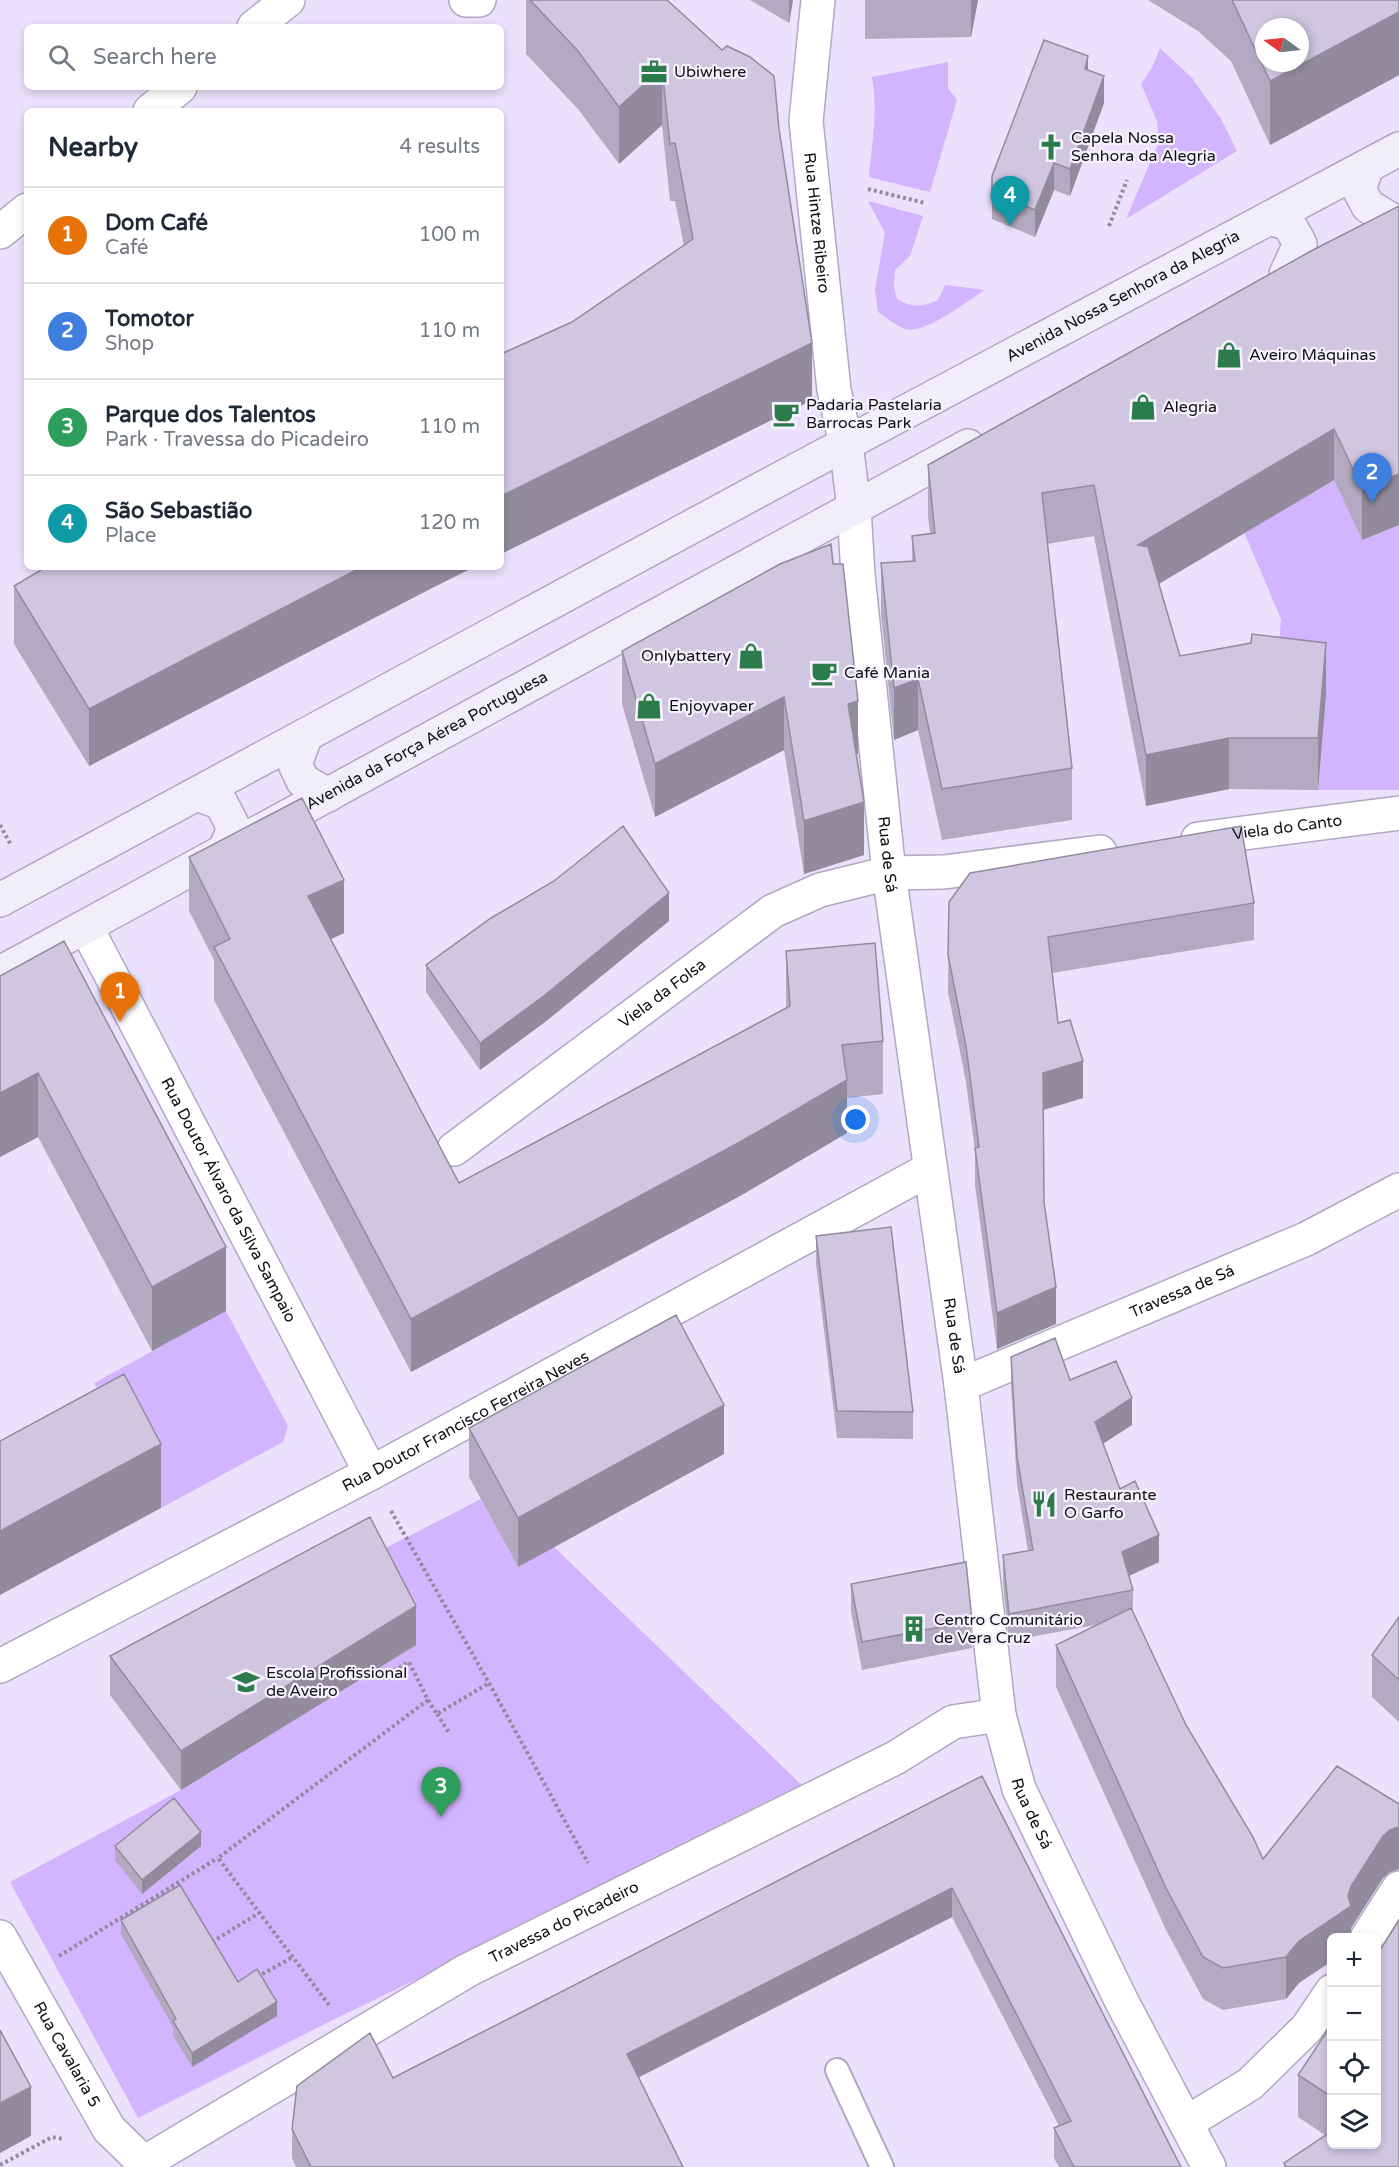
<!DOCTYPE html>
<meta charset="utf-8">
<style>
:root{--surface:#fff;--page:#f6f6f7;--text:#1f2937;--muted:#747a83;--line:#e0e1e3;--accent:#7c3aed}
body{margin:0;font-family:"Varela Round",sans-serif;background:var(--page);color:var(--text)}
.controls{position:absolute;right:18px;bottom:18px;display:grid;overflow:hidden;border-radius:9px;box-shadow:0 3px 9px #0003}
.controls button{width:54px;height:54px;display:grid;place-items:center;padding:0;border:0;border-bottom:2px solid var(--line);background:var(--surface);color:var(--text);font:30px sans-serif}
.compass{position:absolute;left:1255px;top:18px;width:54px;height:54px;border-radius:50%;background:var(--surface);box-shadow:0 3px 9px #0003;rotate:285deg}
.you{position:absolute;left:856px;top:1120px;width:21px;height:21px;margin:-15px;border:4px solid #fff;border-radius:50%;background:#1a73e8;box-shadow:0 0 0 9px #1a73e833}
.badge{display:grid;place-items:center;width:39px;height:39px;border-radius:50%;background:var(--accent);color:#fff;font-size:20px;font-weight:700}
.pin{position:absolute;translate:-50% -50px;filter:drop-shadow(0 2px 3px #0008)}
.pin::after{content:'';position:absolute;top:32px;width:21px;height:18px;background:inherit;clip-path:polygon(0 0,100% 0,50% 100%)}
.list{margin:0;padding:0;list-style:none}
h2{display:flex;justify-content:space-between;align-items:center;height:78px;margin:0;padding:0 24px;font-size:26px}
h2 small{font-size:20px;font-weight:400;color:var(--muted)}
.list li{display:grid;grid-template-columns:39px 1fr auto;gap:18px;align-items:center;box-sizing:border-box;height:96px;padding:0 24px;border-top:2px solid var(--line)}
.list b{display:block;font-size:22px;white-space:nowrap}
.list p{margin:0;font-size:20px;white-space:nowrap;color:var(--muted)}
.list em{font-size:20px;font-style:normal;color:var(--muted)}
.icon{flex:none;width:33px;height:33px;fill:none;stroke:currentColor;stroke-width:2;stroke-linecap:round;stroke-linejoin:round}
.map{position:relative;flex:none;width:1399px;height:2167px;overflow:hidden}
.search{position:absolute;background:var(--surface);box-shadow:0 3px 9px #0003;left:24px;top:24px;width:480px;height:66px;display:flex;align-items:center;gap:15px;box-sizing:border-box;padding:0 21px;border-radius:9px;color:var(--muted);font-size:22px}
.panel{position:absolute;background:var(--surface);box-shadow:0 3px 9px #0003;left:24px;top:108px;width:480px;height:462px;border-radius:9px}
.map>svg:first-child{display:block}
</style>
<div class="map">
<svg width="1399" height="2167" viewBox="0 0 1399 2167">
<rect width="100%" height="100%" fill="#ece1fd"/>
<path fill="#d3b4fe" d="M1160 48 1192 78 1221 119 1237 151 1126 219 1159 142 1157 121 1141 84 1152 68Z
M948 62V88L957 100 930 192 869 177C872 140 878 115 872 77Z
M868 201 923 216 910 256 895 270 894 287 897 299C912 308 923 307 938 300L945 285 985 290C967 301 926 334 906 329 896 326 887 318 878 312L875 289 885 233Z
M1334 480 1362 540 1399 525V790H1318L1326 695 1276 688 1281 619 1244 532Z
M226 1311 288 1426 283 1442 161 1508 94 1383Z
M481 1499 518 1567 554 1547 807 1790 339 2017 138 2118 10 1882 181 1790 416 1645 370 1556Z"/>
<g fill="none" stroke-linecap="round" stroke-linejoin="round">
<g stroke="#b1a7c0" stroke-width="26">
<path id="lane" d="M837 2070 882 2167"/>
</g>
<g stroke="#b1a7c0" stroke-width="36">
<g id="street">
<path d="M466 0H479"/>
<path id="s1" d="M818 0 806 121 834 390 846 444"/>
<path d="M254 27 288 0"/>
<path d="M150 111 180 87"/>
<path d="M0 232 27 210"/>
<path id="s2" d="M854 508 858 575 889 873 961 1385 999 1715 1019 1789 1121 2000 1209 2167"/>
<path id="s3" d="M1198 839 1399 813"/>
<path id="s4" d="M86 927 371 1473"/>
<path id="s5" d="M454 1149 773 911 820 890 889 873 944 872 1100 852"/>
<path id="s6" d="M961 1385 1306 1239 1399 1190"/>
<path id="s7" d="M0 1666 371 1473 930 1169"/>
<path id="s8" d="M0 1937 109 2129 144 2163 468 1970 895 1758 953 1722 999 1715"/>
<path d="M1367 1938 1399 1888"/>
<path d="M1186 2123 1250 2084 1307 2028 1332 1991"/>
</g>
</g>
<g stroke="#b1a7c0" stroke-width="36">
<g id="secondary">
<path d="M1367 166 1359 189 1368 206 1388 218"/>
<path d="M1270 218 1289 224 1300 244 1286 274"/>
<path d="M846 444 854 508"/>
<path d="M306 735 295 764 303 781 328 795"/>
<path d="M197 794 221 803 234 828 224 852"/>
<path id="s9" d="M0 900 776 481 1399 149"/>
<path id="s10" d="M0 973 968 446"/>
</g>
</g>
<path stroke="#928a9e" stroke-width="4" stroke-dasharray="3 3" stroke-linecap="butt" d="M868 189 925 203
M1109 226 1127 180
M0 825 11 845
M391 1511 489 1683 588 1863
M428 1700 437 1714 489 1683
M437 1714 449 1733
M212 1942 259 1913
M59 1956 218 1858
M257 1977 293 1957
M329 2005 218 1858 428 1700 409 1662 384 1676 378 1668
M0 2165 52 2137 64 2139"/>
<use href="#lane" stroke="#fff" stroke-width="22"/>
<use href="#street" stroke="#fff" stroke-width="33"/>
<use href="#secondary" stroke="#f2edfa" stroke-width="33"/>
</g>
<path fill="#b3aac1" d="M526 0H667L779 129 812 400 501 554V354L572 322 684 246 675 201H670L662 125 619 164 578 109 526 54Z
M750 0H793L789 23Z
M865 0H978L971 37 865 39Z
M1148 0H1399V75L1270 145 1231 61 1198 31Z
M1088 71 1104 103 1070 196 1054 190 1035 237 992 219V176Z
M1399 206V525L1362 540 1334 480 1159 584 1180 656 1326 695 1318 790 1229 789 1146 806 1094 536 1047 544 1072 768V820L942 840 918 730 894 740 881 614V563L912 561V536L930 533 928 517V465Z
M831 544 858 754H856L864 855 804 874 784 750 655 817 622 704V651Z
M46 567H474L432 588 89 766 14 644V586Z
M189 857 344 933 331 939 459 1183 786 1008V951L883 1041V1094L847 1098V1133L740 1196 411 1372 214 1000V960L189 911Z
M949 902 1254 903V940L1052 973 1058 1023 1083 1098 1043 1110 1044 1202 1056 1324 997 1349 975 1185V1150L966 1082 948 992Z
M669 921 545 1022 480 1070 426 992V965Z
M0 976 226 1311 152 1351 38 1137 0 1157Z
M816 1236 913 1412V1439L837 1438 816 1264Z
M1011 1357 1070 1380 1132 1425 1103 1443 1120 1489 1159 1562 1129 1576 1133 1590V1612L1186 1725 1263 1859 1399 1804V1869L1390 1872 1383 1878 1351 1928V1938L1299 1983 1286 1999 1223 2010 1203 1999 1166 1930 1056 1687V1645L1100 1624 1009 1641 1003 1583V1555L1028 1551 1017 1484 1011 1384Z
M469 1428 724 1454 518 1567 469 1477Z
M851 1584 972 1621V1648L862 1670 851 1611Z
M1399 1617V1722L1372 1697V1655Z
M416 1645 181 1790 110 1695V1656Z
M982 1776 1181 2167H1059L1054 2158V2128L1059 2126 952 1917 638 2078 683 2167H296L292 2158V2129Z
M115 1846H201L142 1894 115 1860Z
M121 1920 238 1982 277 2016 192 2067 173 2035V2027L121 1934Z
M1332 2024V2145H1377L1399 2167H1284V2163L1325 2135 1298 2117V2075Z"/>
<path fill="#928b9d" d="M789 0H793L789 23Z
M971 0H978L971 37Z
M1399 12V75L1270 145V81Z
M1088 56V83L1085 69Z
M662 68V125L619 164V107Z
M1104 76V103L1070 196V169Z
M1054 163V190L1035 237V210Z
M812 343V400L501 554V496Z
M1334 429V480L1138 596V545Z
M1399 474V525L1362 540V488Z
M362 567H474L432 588 89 766V709Z
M1326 643V695L1318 790V738Z
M918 679V730L894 740V688Z
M784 697V750L655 817V764Z
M858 701V754L848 757V704Z
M1229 738V789L1146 806V755Z
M864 802V855L804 874V821Z
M344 880V933L308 950V896Z
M669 893V921L545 1022 480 1070V1043Z
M1083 1061V1098L1043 1110V1073Z
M38 1073V1137L0 1157V1093Z
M847 1080V1133L740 1196 411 1372V1319Z
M226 1247V1311L152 1351V1287Z
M1056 1287V1324L997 1349V1313Z
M1132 1398V1425L1095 1449V1422Z
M724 1405V1454L518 1567V1518Z
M161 1444V1508L0 1595V1531Z
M1159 1535V1562L1122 1579V1552Z
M416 1606V1645L181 1790V1751Z
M1399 1827V1869L1390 1872 1383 1878 1351 1928V1938H1332V1961L1299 1983 1286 1999V1957L1299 1941 1348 1896 1351 1886 1383 1836 1390 1830Z
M201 1832V1846L142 1894V1880Z
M952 1888V1917L627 2083V2054Z
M277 2002V2016L192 2067V2053Z
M31 2087V2136L0 2153V2103Z"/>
<path fill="#d0c6e0" stroke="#928b9d" stroke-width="1.5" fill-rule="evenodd" d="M530 0H667L722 50 727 46 750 57 774 76 779 129 812 343 501 496V354L572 322 693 239 675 143 670 144 662 68 619 107 578 51Z
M1232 0H1399V12L1270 81ZM1264 27H1300V63H1264Z
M1044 40 1088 56 1085 69 1104 76 1070 169 1054 163 1035 210 992 192V176Z
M1399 206V474L1362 488 1334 429 1138 545 1148 547 1180 656 1251 643 1252 634 1326 643 1318 738H1229L1146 755 1094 485 1042 493 1072 768 942 789 918 679 894 688 881 563 915 561 912 536 935 533 928 465 1311 251Z
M831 544 833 564H843L858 701 848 704 864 802 804 821 784 697 655 764 622 651 780 564Z
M46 567H362L89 709 14 586Z
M302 798 344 880 308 896 459 1183 790 1006 786 951 875 943 883 1041 842 1045 847 1080 740 1142 411 1319 214 947 230 939 189 857Z
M623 826 669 893 545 995 480 1043 426 965 491 918 554 881Z
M1241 826 1254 903 1048 937 1058 1023 1070 1020 1083 1061 1043 1073 1044 1202 1056 1287 997 1313 975 1148 979 1147 966 1046 948 955 949 902 970 873Z
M64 941 226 1247 152 1287 38 1073 0 1093V976Z
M891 1227 913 1412 837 1411 816 1236Z
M676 1315 724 1405 518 1518 469 1428Z
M1055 1338 1070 1380 1116 1361 1132 1398 1095 1422 1120 1489 1135 1481 1159 1535 1122 1552 1133 1590 1009 1614 1003 1555 1033 1550 1017 1457 1011 1357Z
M124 1374 161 1444 0 1531V1441Z
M370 1517 416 1606 181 1751 110 1656Z
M966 1562 972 1621 862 1642 851 1584Z
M1131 1608 1186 1725 1253 1837 1263 1859 1337 1766 1399 1804V1827L1390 1830 1383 1836 1351 1886 1348 1896 1351 1906 1299 1941 1286 1957 1223 1968 1203 1957 1166 1888 1056 1645Z
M1399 1617V1680L1372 1655Z
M982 1776 1181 2167H1074L1054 2128 1071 2121 952 1888 627 2054 683 2167H311L292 2129 297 2086 370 2033 393 2078Z
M174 1798 201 1832 142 1880 115 1846Z
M180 1885 238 1982 257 1969 277 2002 192 2053 173 2021 176 2019 121 1920Z
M1399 1920V2167H1286L1284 2163 1332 2131V2145H1377V1955Z
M1332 2024V2097L1298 2075Z
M0 2030 31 2087 0 2103Z"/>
<defs>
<g id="office-bare" transform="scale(2.07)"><path d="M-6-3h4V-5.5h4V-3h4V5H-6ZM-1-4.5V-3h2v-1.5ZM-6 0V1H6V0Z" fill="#2c7b4a" stroke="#f6f2fd" stroke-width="2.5" paint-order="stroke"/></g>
<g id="church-bare" transform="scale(2.07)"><path d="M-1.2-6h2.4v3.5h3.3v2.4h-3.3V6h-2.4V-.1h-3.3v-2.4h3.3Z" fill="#2c7b4a" stroke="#f6f2fd" stroke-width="2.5" paint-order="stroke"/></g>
<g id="shop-bare" transform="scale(2.07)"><path d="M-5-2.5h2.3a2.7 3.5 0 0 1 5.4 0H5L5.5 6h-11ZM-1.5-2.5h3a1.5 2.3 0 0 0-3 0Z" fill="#2c7b4a" stroke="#f6f2fd" stroke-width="2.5" paint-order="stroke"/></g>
<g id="cafe-bare" transform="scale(2.07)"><path d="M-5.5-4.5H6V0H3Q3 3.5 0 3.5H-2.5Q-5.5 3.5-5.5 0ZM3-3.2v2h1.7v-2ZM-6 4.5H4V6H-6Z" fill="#2c7b4a" stroke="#f6f2fd" stroke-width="2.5" paint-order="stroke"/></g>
<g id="restaurant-bare" transform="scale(2.07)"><path d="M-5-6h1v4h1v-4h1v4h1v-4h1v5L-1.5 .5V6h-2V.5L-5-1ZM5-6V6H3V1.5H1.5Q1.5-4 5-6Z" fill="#2c7b4a" stroke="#f6f2fd" stroke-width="2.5" paint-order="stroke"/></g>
<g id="building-bare" transform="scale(2.07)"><path d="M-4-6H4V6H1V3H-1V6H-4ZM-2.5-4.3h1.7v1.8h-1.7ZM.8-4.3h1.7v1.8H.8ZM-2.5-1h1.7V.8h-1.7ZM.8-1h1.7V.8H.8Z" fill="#2c7b4a" stroke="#f6f2fd" stroke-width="2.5" paint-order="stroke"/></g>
<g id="school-bare" transform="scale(2.07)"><path d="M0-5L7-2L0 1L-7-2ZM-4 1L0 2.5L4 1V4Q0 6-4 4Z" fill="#2c7b4a" stroke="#f6f2fd" stroke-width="2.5" paint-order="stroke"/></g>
</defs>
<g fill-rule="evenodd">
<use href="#office-bare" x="654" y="72"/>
<use href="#church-bare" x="1051" y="147"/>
<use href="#shop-bare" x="1229" y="355"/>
<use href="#shop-bare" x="1143" y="407"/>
<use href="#cafe-bare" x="786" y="414"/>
<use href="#shop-bare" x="751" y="656"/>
<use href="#cafe-bare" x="824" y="673"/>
<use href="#shop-bare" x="649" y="706"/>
<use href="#restaurant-bare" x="1044" y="1504"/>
<use href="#building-bare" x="914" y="1629"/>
<use href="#school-bare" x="246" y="1682"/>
</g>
<g text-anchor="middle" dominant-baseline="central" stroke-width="4.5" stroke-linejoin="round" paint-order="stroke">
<g font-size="16" fill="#120e17" stroke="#f6f2fd" text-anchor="start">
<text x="674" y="72">Ubiwhere</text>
<text x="1071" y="138">Capela Nossa<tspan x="1071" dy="18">Senhora da Alegria</tspan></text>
<text x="1249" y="355">Aveiro Máquinas</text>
<text x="806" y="405">Padaria Pastelaria<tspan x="806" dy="18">Barrocas Park</tspan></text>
<text x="1163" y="407">Alegria</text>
<text x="731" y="656" text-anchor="end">Onlybattery</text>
<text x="844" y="673">Café Mania</text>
<text x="669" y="706">Enjoyvaper</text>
<text x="1064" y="1495">Restaurante<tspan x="1064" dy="18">O Garfo</tspan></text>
<text x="934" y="1620">Centro Comunitário<tspan x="934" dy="18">de Vera Cruz</tspan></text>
<text x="266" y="1673">Escola Profissional<tspan x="266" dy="18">de Aveiro</tspan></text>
</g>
<g font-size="16" fill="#120e17" stroke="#f6f2fd">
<text stroke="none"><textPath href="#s1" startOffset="224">Rua Hintze Ribeiro</textPath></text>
<text stroke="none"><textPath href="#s9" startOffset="1275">Avenida Nossa Senhora da Alegria</textPath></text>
<text stroke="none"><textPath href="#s10" startOffset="486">Avenida da Força Aérea Portuguesa</textPath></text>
<text stroke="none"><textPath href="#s3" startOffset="90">Viela do Canto</textPath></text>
<text stroke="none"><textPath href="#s2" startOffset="348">Rua de Sá</textPath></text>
<text stroke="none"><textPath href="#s5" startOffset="260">Viela da Folsa</textPath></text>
<text stroke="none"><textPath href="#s4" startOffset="308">Rua Doutor Álvaro da Silva Sampaio</textPath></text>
<text stroke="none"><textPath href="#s6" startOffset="240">Travessa de Sá</textPath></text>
<text stroke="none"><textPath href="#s2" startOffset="834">Rua de Sá</textPath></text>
<text stroke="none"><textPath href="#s7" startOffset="526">Rua Doutor Francisco Ferreira Neves</textPath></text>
<text stroke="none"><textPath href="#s2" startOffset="1320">Rua de Sá</textPath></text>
<text stroke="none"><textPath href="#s8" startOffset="754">Travessa do Picadeiro</textPath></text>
<text stroke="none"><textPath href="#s8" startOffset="135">Rua Cavalaria 5</textPath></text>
</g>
</g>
</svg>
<div class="controls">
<button>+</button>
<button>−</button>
<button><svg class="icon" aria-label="locate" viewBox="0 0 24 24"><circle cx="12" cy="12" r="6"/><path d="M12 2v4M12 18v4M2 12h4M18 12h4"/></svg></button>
<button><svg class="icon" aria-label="layers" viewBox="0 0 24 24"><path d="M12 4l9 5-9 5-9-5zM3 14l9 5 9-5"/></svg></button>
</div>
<svg class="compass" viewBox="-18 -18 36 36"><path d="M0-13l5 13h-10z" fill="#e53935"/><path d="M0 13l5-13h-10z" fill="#747a83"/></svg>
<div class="you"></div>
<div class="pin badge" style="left:120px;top:1022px;background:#e8710a">1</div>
<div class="pin badge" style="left:1372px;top:503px;background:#3f7fe0">2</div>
<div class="pin badge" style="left:441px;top:1817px;background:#2e9e5b">3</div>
<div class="pin badge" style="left:1010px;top:226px;background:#0f9aa8">4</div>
<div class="search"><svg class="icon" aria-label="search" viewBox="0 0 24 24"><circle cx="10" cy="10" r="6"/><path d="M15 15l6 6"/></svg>Search here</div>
<section class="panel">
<h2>Nearby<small>4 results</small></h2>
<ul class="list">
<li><span class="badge" style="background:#e8710a">1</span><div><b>Dom Café</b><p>Café</p></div><em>100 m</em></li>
<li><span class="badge" style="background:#3f7fe0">2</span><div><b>Tomotor</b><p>Shop</p></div><em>110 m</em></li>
<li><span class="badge" style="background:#2e9e5b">3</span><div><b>Parque dos Talentos</b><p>Park · Travessa do Picadeiro</p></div><em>110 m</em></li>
<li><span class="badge" style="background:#0f9aa8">4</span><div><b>São Sebastião</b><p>Place</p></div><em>120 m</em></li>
</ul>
</section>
</div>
